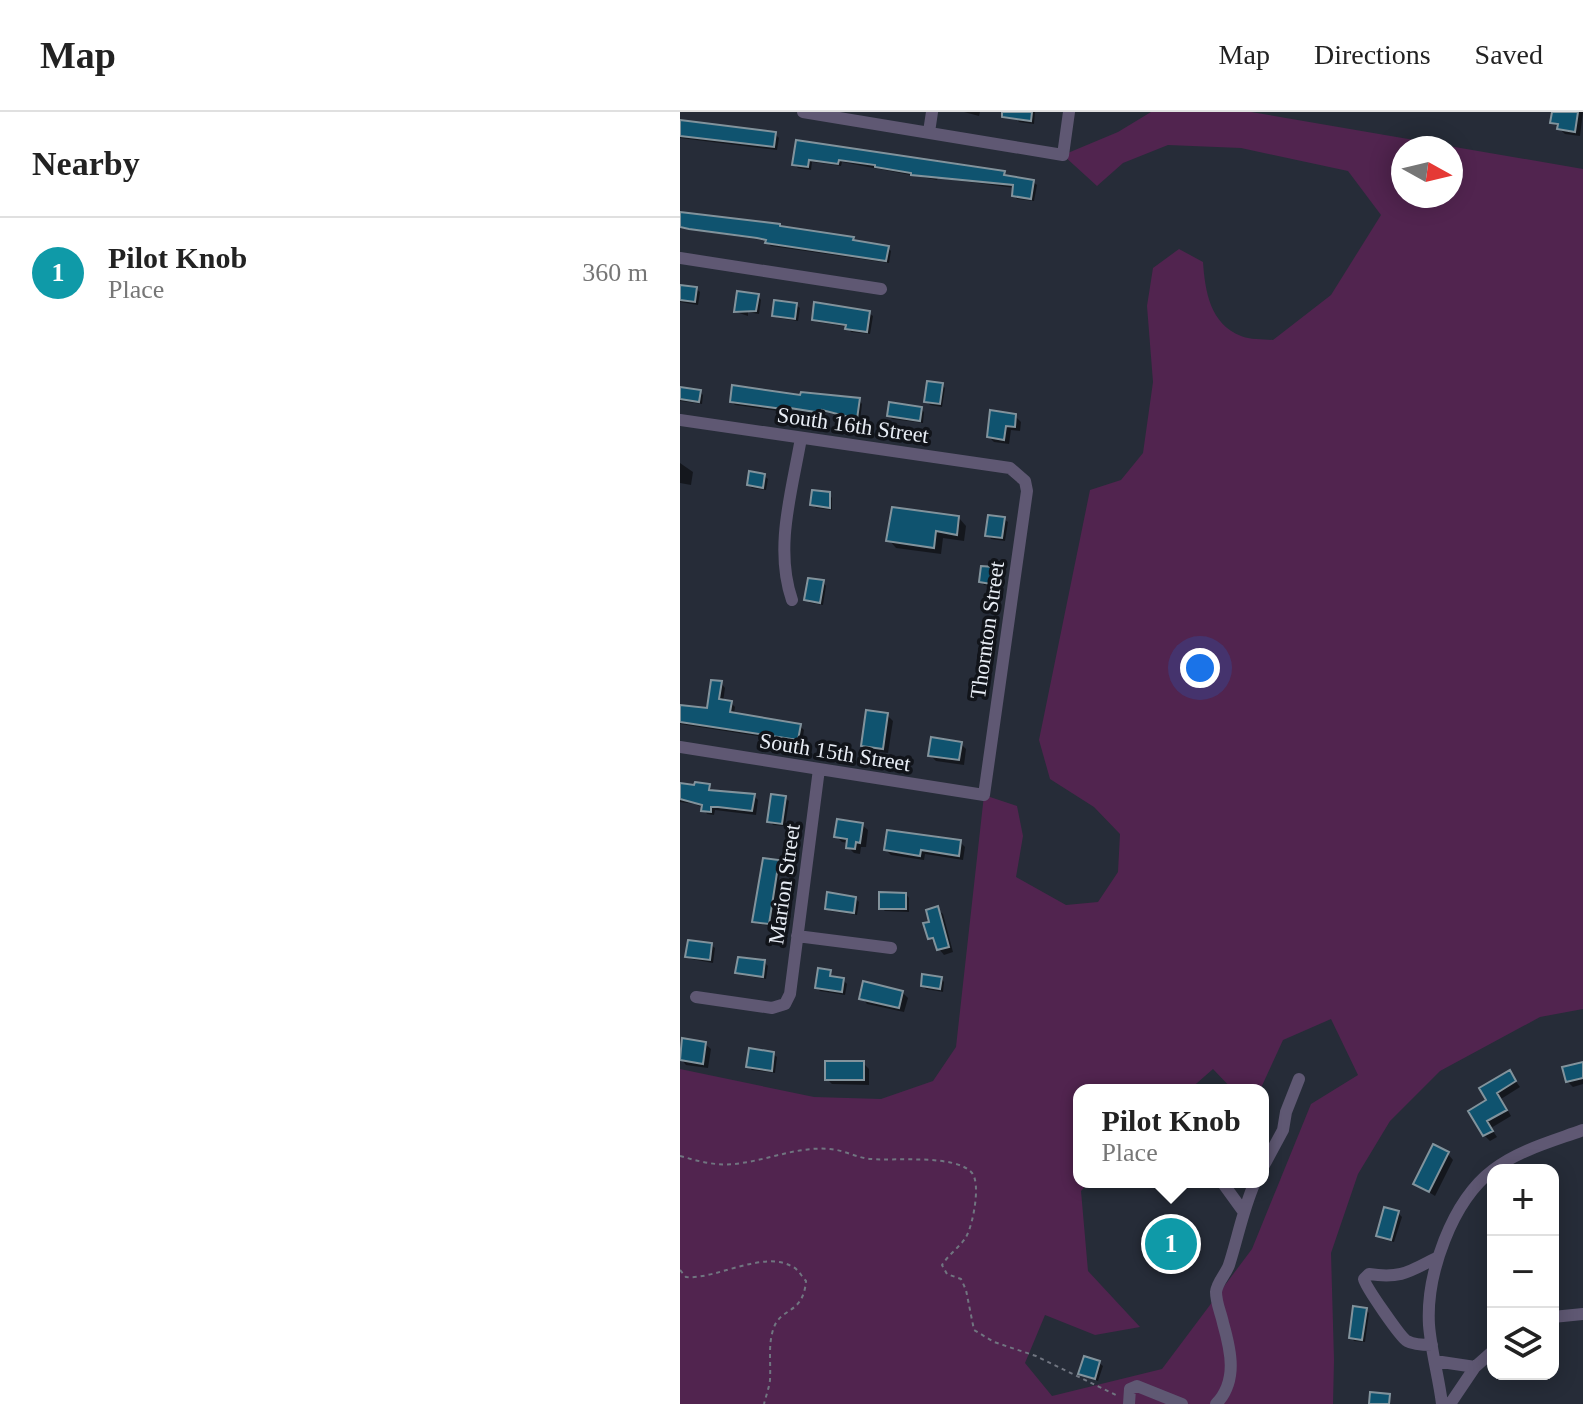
<!DOCTYPE html>
<meta charset="utf-8">
<style>
:root{--surface:#fff;--page:#f2f2f2;--text:#222;--muted:#767676;--line:#e0e0e0;--accent:#6e662c}
body{margin:0;font-family:"Times New Roman",serif;background:var(--page);color:var(--text)}
.controls{position:absolute;right:24px;bottom:24px;display:grid;overflow:hidden;border-radius:16px;box-shadow:0 4px 20px #0003}
.controls button{width:72px;height:72px;display:grid;place-items:center;padding:0;border:0;border-bottom:2px solid var(--line);background:var(--surface);color:var(--text);font:40px sans-serif}
.compass{position:absolute;left:711px;top:24px;width:72px;height:72px;border-radius:50%;background:var(--surface);box-shadow:0 4px 20px #0003;rotate:98deg}
.you{position:absolute;left:520px;top:556px;width:28px;height:28px;margin:-20px;border:6px solid #fff;border-radius:50%;background:#1a73e8;box-shadow:0 0 0 12px #1a73e833}
.badge{display:grid;place-items:center;width:52px;height:52px;border-radius:50%;background:var(--accent);color:#fff;font-size:26px;font-weight:700}
.pin{position:absolute;translate:-50% -50%;border:4px solid #fff;box-shadow:0 2px 8px #0006}
.popup{position:absolute;left:393px;top:972px;width:196px;height:104px;box-sizing:border-box;display:grid;place-content:center;border-radius:16px;background:var(--surface);filter:drop-shadow(0 2px 6px #0005);font-size:26px;white-space:nowrap;color:var(--muted)}
.popup b{font-size:30px;color:var(--text)}
.popup::after{content:'';position:absolute;left:50%;top:100%;margin-left:-16px;border:16px solid transparent;border-top-color:var(--surface)}
.list{margin:0;padding:0;list-style:none}
h2{display:flex;justify-content:space-between;align-items:center;height:104px;margin:0;padding:0 32px;font-size:34px}
h2 small{font-size:26px;font-weight:400;color:var(--muted)}
.list li{display:grid;grid-template-columns:52px 1fr auto;gap:24px;align-items:center;box-sizing:border-box;height:112px;padding:0 32px;border-top:2px solid var(--line)}
.list b{display:block;font-size:30px;white-space:nowrap}
.list p{margin:0;font-size:26px;white-space:nowrap;color:var(--muted)}
.list em{font-size:26px;font-style:normal;color:var(--muted)}
.icon{flex:none;width:44px;height:44px;fill:none;stroke:currentColor;stroke-width:2;stroke-linecap:round;stroke-linejoin:round}
.map{position:relative;flex:none;width:903px;height:1292px;overflow:hidden}
header{display:flex;align-items:center;gap:48px;box-sizing:border-box;height:112px;padding:0 40px;background:var(--surface);border-bottom:2px solid var(--line)}
header strong{font-size:38px}
nav{display:flex;gap:44px;margin-inline-start:auto;font-size:28px}
main{display:flex}
aside{flex:1;background:var(--surface)}
.map>svg:first-child{display:block}
</style>
<header>
<strong>Map</strong>
<nav><a>Map</a><a>Directions</a><a>Saved</a></nav>
</header>
<main>
<aside>
<h2>Nearby<small></small></h2>
<ul class="list">
<li><span class="badge" style="background:#0f9aa8">1</span><div><b>Pilot Knob</b><p>Place</p></div><em>360 m</em></li>
</ul>
</aside>
<div class="map">
<svg width="903" height="1292" viewBox="0 0 903 1292">
<rect width="100%" height="100%" fill="#262c38"/>
<path fill="#51244f" fill-rule="evenodd" d="M471 0H571L903 57V897L860 905 760 959 710 1009 678 1062 651 1141 654 1248 653 1292H0V957L134 985 201 987 253 969 276 935 304 683 337 694 343 724 336 765 386 793 418 790 438 760 440 722 414 695 370 667 359 628 410 378 441 368 463 341 473 270 467 194 473 156 499 137 523 150C525 179 530 212 561 224 570 228 583 227 593 228L651 183 701 103 668 59 561 36 488 33 443 51 417 74 383 43 438 20ZM723 36H771V84H723ZM651 907 678 963 631 992 572 1137 482 1257 372 1284 345 1251 365 1203 415 1223 460 1215 408 1159 401 1079 409 1070H399V978H509L533 957 553 978H580L603 928Z"/>
<path fill="#0007" d="M284 0H300L299 4Z
M337 0H355L354 12 339 10 336 6Z
M874 0H903L900 24 885 22 872 10Z
M0 10 95 22 99 26 97 38 0 26Z
M118 30 324 61 327 64 353 70 357 73 354 89 337 87 334 83 335 76 258 66 257 68 162 50 161 54 132 50 131 58 118 56 115 53Z
M0 99 8 103 173 127 177 131 208 136 211 139 209 151 91 134 82 128 0 116Z
M0 174 16 177 20 180 18 193 0 190Z
M78 184 81 188 79 202 68 200V204L56 200Z
M116 193 120 196 118 209 98 206 94 203Z
M189 201 193 204 190 222 171 220 168 215 137 210 134 207Z
M262 273 265 276 262 295 250 293 246 289Z
M0 277 20 280 23 283 22 292 0 289Z
M122 285 179 288 182 292 180 309 145 300V303L106 297V300L55 293 52 290Z
M241 297 244 300 243 311 212 307 209 304Z
M335 304 341 310 340 319 331 318 329 332 314 330 309 325Z
M0 351 13 360 11 373 0 371V374Z
M84 364 88 367 86 378 72 376 69 373Z
M149 382 152 386V398L136 396 132 392Z
M279 406 286 414 284 429 263 426 261 442 216 436 209 428Z
M324 407 328 410 325 429 311 427 308 423Z
M313 457 316 461 314 474 304 473 301 469Z
M143 470 146 474 143 493 130 491 126 487Z
M41 571 45 576 43 590 51 591 55 595 54 602 120 614 124 618 122 631 0 612V594L29 598Z
M207 603 213 609 208 641 189 639 183 633Z
M281 632 286 637 284 653 256 649 250 643Z
M0 673 29 674 33 680 74 684 78 688 76 703 35 698 34 703 27 702 23 696 15 692 0 690Z
M105 686 109 689 105 714 93 713 90 709Z
M182 713 188 718 186 735H181L180 742 174 741 168 735 169 731 162 730 156 724Z
M280 730 285 735 283 748 245 742 244 748 211 743 206 738Z
M98 750 101 754 92 814 77 812 74 809Z
M226 782 229 786V800L205 799 201 796Z
M175 786 179 790 177 803 150 799 147 796Z
M257 797 263 802 273 840 264 843 250 826Z
M31 833 35 836 33 851 11 847 7 844Z
M84 850 88 854 86 867 61 863 58 860Z
M150 860 153 867 163 868 167 872 165 883 140 879 137 876Z
M261 866 264 870 263 880 246 877 243 874Z
M222 880 228 886 224 900 187 892 182 886Z
M25 932 31 937 28 956 6 953 1 947Z
M93 942 97 945 95 961 72 958 68 955Z
M183 951 189 957V973L152 972 147 967Z
M903 952V972L893 975 887 969Z
M829 960 840 975 821 987 831 1004 811 1016 817 1025 810 1029 804 1023 809 989Z
M768 1042 773 1048 755 1084 736 1072Z
M718 1101 722 1105 714 1130 702 1127 698 1123Z
M686 1198 689 1201 685 1230 674 1229 671 1225Z
M419 1251 423 1254 418 1269 400 1261Z"/>
<path fill="#0f536f" stroke="#82939c" stroke-width="2" d="M322 0H352L351 9 322 5Z
M872 0H898L895 20 877 17 878 12 870 11Z
M0 8 96 20 94 35 0 24Z
M116 28 325 59 324 63 354 68 351 87 332 84 333 73 231 63V61L195 55V53L159 48 158 52 129 48 128 55 112 53Z
M0 100 100 112V114L174 125 173 128 209 134 206 149 85 131 86 128 77 126 9 117 0 115Z
M0 173 17 175 15 190 0 188Z
M57 179 79 182 76 199 54 200Z
M94 188 117 191 115 207 92 204Z
M134 190 190 199 187 220 165 217 166 213 132 208Z
M247 269 263 271 260 292 244 290Z
M52 273 120 283 121 280 180 286 177 307 142 298V301L103 295V297L50 290Z
M0 275 21 278 19 290 0 287Z
M209 290 242 295 240 309 207 304Z
M310 298 336 302 335 315 326 314 324 328 307 325Z
M69 359 85 362 83 376 67 373Z
M132 378 150 380V396L130 393Z
M212 395 279 404 277 423 256 419 254 436 206 429Z
M308 403 325 405 322 426 305 424Z
M301 454 314 455 311 472 299 470Z
M128 466 144 468 140 491 124 488Z
M31 568 42 569 39 587 52 589 50 600 121 612 118 628 0 610V593L27 596Z
M186 598 208 601 203 637 181 634Z
M251 625 282 630 279 648 248 644Z
M15 670 30 672 29 678 75 682 72 699 38 695H31V700L21 699 22 693 0 687V671L14 673Z
M91 682 106 684 102 712 87 710Z
M157 707 183 711 180 731 176 730 175 737 166 736 167 727 154 725Z
M207 718 281 728 279 744 241 738 240 744 204 738Z
M83 746 99 748 89 812 72 810Z
M147 780 176 785 174 801 145 797Z
M199 780 226 781V797H199Z
M258 794 269 835 257 838 253 826 248 827 243 811 249 810 246 798Z
M8 828 32 831 30 848 5 845Z
M58 845 85 848 83 865 55 861Z
M138 856 151 858 150 864 164 866 162 880 135 876Z
M242 862 262 865 260 877 241 874Z
M183 869 223 879 219 896 179 887Z
M2 926 26 930 23 952 0 948Z
M69 936 94 940 92 959 66 955Z
M145 949H184V968H145Z
M903 950V966L886 970 882 955Z
M830 958 836 969 817 981 827 998 807 1009 813 1019 803 1024 788 999 806 988 799 976Z
M753 1032 769 1040 749 1080 733 1072Z
M704 1095 719 1099 711 1128 696 1124Z
M673 1194 687 1196 682 1228 669 1226Z
M404 1244 420 1249 415 1267 398 1262Z
M690 1280 710 1282 709 1292H689Z"/>
<g fill="none" stroke-linecap="round" stroke-linejoin="round">
<path stroke="#707580" stroke-width="2" stroke-dasharray="4 4" stroke-linecap="butt" d="M0 1044C18 1049 35 1054 54 1052 86 1049 117 1034 150 1037 164 1038 177 1046 191 1047 215 1049 276 1042 292 1061 301 1072 293 1113 286 1125 280 1135 269 1142 262 1153L267 1162 281 1167 286 1178 294 1218 314 1230 356 1244 438 1284
M0 1158 6 1165C36 1168 84 1137 113 1155 118 1157 122 1165 126 1169 123 1204 100 1194 93 1218 88 1234 91 1251 90 1268 89 1276 86 1284 84 1292"/>
<path stroke="#5f5873" stroke-width="12" d="M123 0 383 43 389 0
M249 20 252 0
M0 146 201 177
M0 308 330 356 345 369 347 379 304 683 0 635
M112 488C94 436 112 379 121 326
M117 824 211 836
M16 885 92 896 105 892 110 882 139 657
M583 1055 603 1018 606 1000 619 967
M542 1070 563 1099
M873 1205 903 1202
M752 1233C744 1233 734 1233 727 1229 721 1226 685 1174 684 1167L689 1162C722 1167 730 1159 758 1145
M755 1249 795 1255
M449 1292 450 1277 457 1274 502 1292
M536 1292C558 1269 551 1239 543 1211 541 1201 536 1191 536 1180 537 1170 546 1162 549 1153 558 1125 563 1097 575 1070
M762 1292C759 1266 751 1239 749 1213 746 1162 772 1089 813 1058 839 1038 873 1029 903 1018
M770 1292 795 1255 813 1239"/>
</g>
<g text-anchor="middle" dominant-baseline="central" stroke-width="7" stroke-linejoin="round" paint-order="stroke">
<g font-size="22" fill="#e8edf5" stroke="#11141a">
<text transform="translate(173 313) rotate(8)">South 16th Street</text>
<text transform="translate(307 518) rotate(-82)">Thornton Street</text>
<text transform="translate(155 640) rotate(9)">South 15th Street</text>
<text transform="translate(104 772) rotate(-82)">Marion Street</text>
</g>
</g>
</svg>
<div class="controls">
<button>+</button>
<button>−</button>
<button><svg class="icon" aria-label="layers" viewBox="0 0 24 24"><path d="M12 4l9 5-9 5-9-5zM3 14l9 5 9-5"/></svg></button>
</div>
<svg class="compass" viewBox="-18 -18 36 36"><path d="M0-13l5 13h-10z" fill="#e53935"/><path d="M0 13l5-13h-10z" fill="#767676"/></svg>
<div class="you"></div>
<div class="pin badge" style="left:491px;top:1132px;background:#0f9aa8">1</div>
<div class="popup"><b>Pilot Knob</b>Place</div>
</div>
</main>
